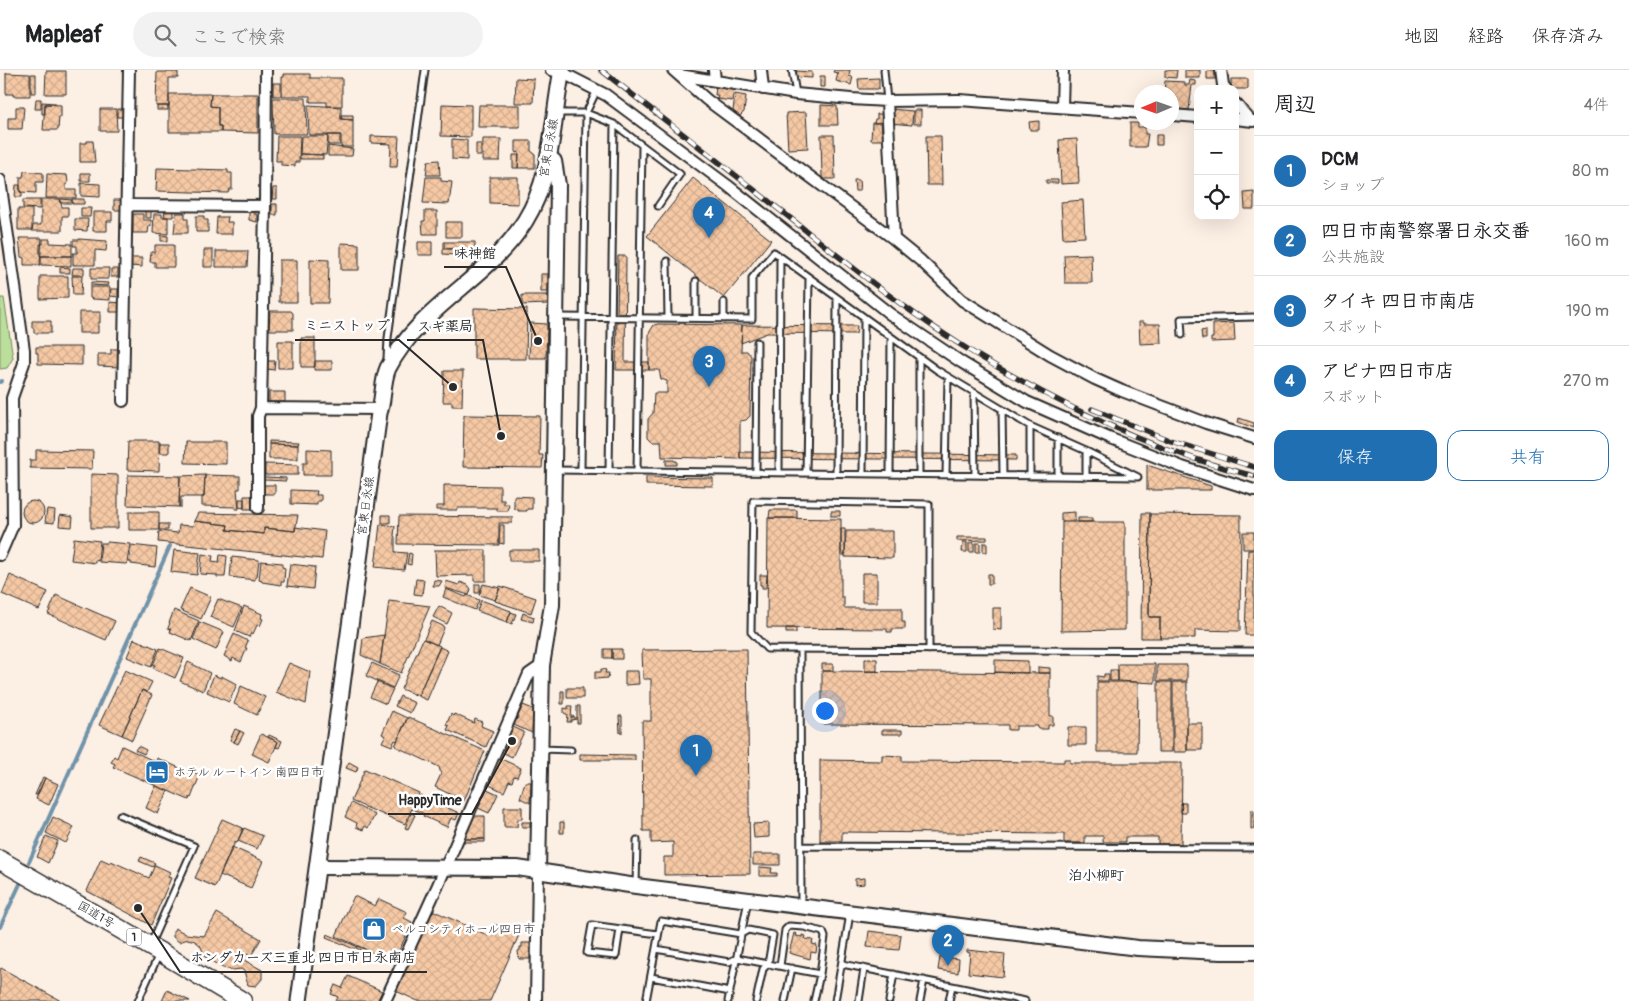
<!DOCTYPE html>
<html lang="ja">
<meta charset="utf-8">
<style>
:root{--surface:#fff;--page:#f2f2f2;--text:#202124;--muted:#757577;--line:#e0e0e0;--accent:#1f6fb2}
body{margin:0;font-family:Pangolin,"Klee One",sans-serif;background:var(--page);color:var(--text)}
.controls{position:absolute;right:15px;top:15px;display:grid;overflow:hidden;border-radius:10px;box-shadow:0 5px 20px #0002}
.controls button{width:45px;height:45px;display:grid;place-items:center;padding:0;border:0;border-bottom:1px solid var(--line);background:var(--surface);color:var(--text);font:25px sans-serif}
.compass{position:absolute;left:1134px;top:15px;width:45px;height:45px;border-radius:50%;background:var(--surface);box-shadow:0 5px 20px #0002;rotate:268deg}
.you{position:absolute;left:824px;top:640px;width:18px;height:18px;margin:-12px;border:4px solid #fff;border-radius:50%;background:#1a73e8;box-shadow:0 0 0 8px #1a73e833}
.badge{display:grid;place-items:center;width:32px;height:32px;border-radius:50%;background:var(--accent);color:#fff;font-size:16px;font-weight:700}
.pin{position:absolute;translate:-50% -41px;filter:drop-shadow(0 1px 2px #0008)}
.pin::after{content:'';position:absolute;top:26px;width:18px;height:15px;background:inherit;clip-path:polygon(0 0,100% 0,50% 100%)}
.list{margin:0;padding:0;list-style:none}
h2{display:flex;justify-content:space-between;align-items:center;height:65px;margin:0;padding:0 20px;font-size:21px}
h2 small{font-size:16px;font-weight:400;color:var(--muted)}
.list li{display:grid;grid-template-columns:32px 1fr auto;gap:15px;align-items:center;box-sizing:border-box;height:70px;padding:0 20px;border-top:1px solid var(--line)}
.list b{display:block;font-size:19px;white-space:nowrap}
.list p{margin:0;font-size:16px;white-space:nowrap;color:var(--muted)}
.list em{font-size:16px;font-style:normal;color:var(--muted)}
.actions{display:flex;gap:10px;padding:15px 20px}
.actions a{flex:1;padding:11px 0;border:1px solid var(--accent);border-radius:15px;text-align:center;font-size:18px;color:var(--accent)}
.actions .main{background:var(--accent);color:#fff}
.icon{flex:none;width:28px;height:28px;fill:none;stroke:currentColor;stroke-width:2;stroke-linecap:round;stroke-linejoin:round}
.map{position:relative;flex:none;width:1254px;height:931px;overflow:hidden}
header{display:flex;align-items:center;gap:30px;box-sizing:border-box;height:70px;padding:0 25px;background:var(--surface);border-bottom:1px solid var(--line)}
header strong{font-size:24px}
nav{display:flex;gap:28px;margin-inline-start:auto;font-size:18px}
.search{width:350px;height:45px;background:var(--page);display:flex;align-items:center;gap:12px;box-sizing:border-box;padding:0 18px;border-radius:28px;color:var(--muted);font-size:19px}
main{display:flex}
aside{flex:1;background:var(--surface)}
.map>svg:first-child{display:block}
</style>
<header>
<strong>Mapleaf</strong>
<div class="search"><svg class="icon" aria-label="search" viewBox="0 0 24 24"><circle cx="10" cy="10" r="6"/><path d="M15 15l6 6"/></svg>ここで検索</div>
<nav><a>地図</a><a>経路</a><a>保存済み</a></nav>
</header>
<main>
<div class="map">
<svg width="1254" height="931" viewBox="0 0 1254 931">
<defs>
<pattern id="building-cross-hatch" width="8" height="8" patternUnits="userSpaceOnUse" patternTransform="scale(1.25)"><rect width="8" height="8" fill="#f6c9a5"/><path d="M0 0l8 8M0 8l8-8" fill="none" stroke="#d3ad8e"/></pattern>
</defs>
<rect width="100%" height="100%" fill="#fcefe4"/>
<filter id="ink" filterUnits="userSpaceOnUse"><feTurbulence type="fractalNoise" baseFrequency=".02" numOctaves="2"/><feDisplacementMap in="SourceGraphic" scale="10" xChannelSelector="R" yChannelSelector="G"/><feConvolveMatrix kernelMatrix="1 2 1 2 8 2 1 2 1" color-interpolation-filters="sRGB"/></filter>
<g filter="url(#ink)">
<path fill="#bbdf9a" stroke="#738562" d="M0 228H4L13 288 7 298 0 299Z"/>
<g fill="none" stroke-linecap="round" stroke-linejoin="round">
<path stroke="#6f93a9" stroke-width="4" d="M0 312 2 311
M29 792 170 476
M0 857 20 814"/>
</g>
<path fill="url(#building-cross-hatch)" stroke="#2b2b2b" d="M834 0H850L849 6 853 7 851 15 836 11 838 3 833 2Z
M1165 0H1177L1176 8 1165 7Z
M1185 0H1200V8H1185Z
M46 1H66V24H45Z
M796 1 812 2V8L796 7Z
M1207 1H1215V9H1207Z
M157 2H178V8H169V36H156Z
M6 3 30 4V26H13V24H6Z
M31 4H36V23H31Z
M284 4H310V8H342V36H327V32H310V26H282V7H284Z
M820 6H825V17H820Z
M516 8 534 9 533 33H515Z
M879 8V19H859L858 9Z
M1231 9H1248V19H1231Z
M1190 10 1196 11V15H1192L1189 40H1172V22H1164L1165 11 1185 12V15H1189Z
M273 13H281V26H273Z
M716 17 734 20 732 31 717 29 718 25H715Z
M169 24H211L210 36 218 37V56H221V62H169Z
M211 24H258V63L221 62V56H218V37L210 36Z
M735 24 746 26 744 42 740 46 733 41Z
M273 28H306L307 64H274Z
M36 29H41V39H35Z
M42 32 55 33V34H45V44H42Z
M45 34 61 35V47H59L58 60H43Z
M442 34 471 35V67L441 66Z
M308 35 341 37V49L353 50V77H341V65H309Z
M479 35H520V57H478Z
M821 35 837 36 838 55H821Z
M157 36H168V40H157Z
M16 37H24L22 59H8V48H16Z
M100 39H116L117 61H100Z
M117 39H123V47H117Z
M891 39 913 41 912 55 890 53Z
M914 40H921V54H914Z
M806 42 808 78 788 79 786 43Z
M877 44H882V52L874 53 875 49H877Z
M341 45H353V50L341 49Z
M1039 51V60H1030L1029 52Z
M872 53H881L883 70H871Z
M1130 53H1138V57H1145V64H1148L1146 77H1130Z
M328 65H340V75H328Z
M821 65H834L835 109H822Z
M1156 65H1162V75H1156Z
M277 66H300L299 92H295V96L281 95V91H276Z
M301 66H328L326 85 300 84Z
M371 66 399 67 397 97H390L391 74 371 73Z
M926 66H941L942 115H927Z
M452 69 467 70V90L452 89Z
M483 69H501L500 91H482Z
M1077 69 1079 113 1061 114 1059 70Z
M87 71H93L95 92H80V73H87Z
M516 71H531V81L535 84V98H518L519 82 516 83Z
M476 74H481V86H476Z
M328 76 353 79 352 86H328Z
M300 84 323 85V89H300Z
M513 85H519L518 98H513Z
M439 90 440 105H426L428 91Z
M157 98 228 100V103H232V119H230L228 123 156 121Z
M24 101 43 103V112H36V123L20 122V107H23Z
M81 103H90V111H81Z
M47 104 67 105 68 113 66 114V120H76V128H46Z
M426 107H441V111L452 112 449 134 423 133Z
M490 107H518V134L490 133Z
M693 108 771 170 724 228 647 166Z
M854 110H859L860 121H855Z
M1046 110H1058V113H1046Z
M81 113 100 114V127L81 126Z
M16 115H20V122L22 123V127H15Z
M273 118H277V129H272Z
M1254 122V139H1245L1244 123Z
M41 129H60L62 137H68V146H62V161H32L33 155H41Z
M61 129 72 130V133H60Z
M72 129H84V134H72Z
M23 130H40V139L23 138Z
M114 130H123V140H114Z
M1083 130 1085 167 1063 168 1061 132Z
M272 134H277V145H272Z
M81 138H91L90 147H81Z
M18 139H32V160H18Z
M145 140H151V148H145Z
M165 140H173V147H164Z
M249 141H254V144H257V152L249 150Z
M425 141H437V164H423L422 151H425Z
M93 142H112V151H107V161H93Z
M176 143H185V149H188V163H174Z
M133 144H143V150H151V156H149L148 163H133Z
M154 144H162V147H168V164L153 163Z
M196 146H204V150H208V162H196Z
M217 147H228L227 152H232V164H216Z
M75 149H88L87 161 75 160Z
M446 152H462V167H446Z
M161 165 168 166V171H161Z
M19 168H42L40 195H24V188L21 187Z
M43 169H50V173L72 174V186H40V174H43Z
M79 169 107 171 106 181 95 180V195H73V183H77V176H73V170H79Z
M418 172H432V185H418Z
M444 172H475V189H457V179L444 178Z
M341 173 359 174V200H341Z
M155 175H174V197H155V192H150L151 182H155Z
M443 179H455V185L443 184Z
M204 180H213V197H204Z
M216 181H248L247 197H216Z
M1091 184 1092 213H1065L1064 185Z
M41 186H71V196L41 195Z
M618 186H626L625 292H649V300H616Z
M130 188H142V197L130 196Z
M310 189 329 190 328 233H310Z
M279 190H297V232H279Z
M60 197 70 198V203H60Z
M73 198H84V205H72Z
M91 198H109L108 209H91Z
M111 199H118V207H111Z
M541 204H548V222H541Z
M40 206H68V228L40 229Z
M72 206H82L81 225H73Z
M91 212 109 213 108 216 91 215Z
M90 217H110V230L93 229 90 228Z
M111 219H118V227L110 226Z
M522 225H548V234L522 235Z
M110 232 121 233V242H110Z
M474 238 527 239 526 289H474Z
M270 241H291L293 243V260H269Z
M79 242H100V253H98V263H79Z
M32 251H51V263H34V258H32Z
M1139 252H1144V254H1160L1161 273 1140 274Z
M530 253 547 254 546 288H529Z
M1234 253 1235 271 1211 272V268H1213V254Z
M658 254 742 255 741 281H747L751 286 750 346 746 350 740 351V389L662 387 661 371H652L648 367V349L653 343 654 323H667V311L661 309 659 300H649V263L654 255Z
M742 255 857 256 856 264 767 263 741 273Z
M1206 260V269H1202L1201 261Z
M301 268H315V297H301Z
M278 271H293V298H278Z
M36 277H82V295L38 294V283H36Z
M111 279H119V297L98 296V284H111Z
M268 291H275L274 300 267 299Z
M315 291H332V300H314Z
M444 301H463L462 336H452V332H443Z
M269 322H285V332H269Z
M464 345 540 346 539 385H543L542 398 463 397Z
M1239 348 1254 353V358L1238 352Z
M128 371H160L159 401 127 400Z
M269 371 299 372 298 375 269 374Z
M186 372H226V394L185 393Z
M159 373H169V383H159Z
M269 374 298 375V389H269Z
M307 379 331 380V405H303V393H307Z
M36 380 93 381 92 399 30 398V390H36Z
M740 382 1016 385V390L740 388Z
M666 390H674V391H677V395H666Z
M265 394 298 395V405H265Z
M1147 395 1211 416V420H1147Z
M91 404 118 405V458H91Z
M128 405 180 406 179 437 127 435Z
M205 405 204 427H181V437H179L180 406Z
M205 405 240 406V419H237L239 439H235V437L202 436V427H204Z
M264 407 286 408V411L264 410Z
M646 407 713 408V416L646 415Z
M264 415H275V424H264Z
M444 415 500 416V430H504V434H509L508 441H497V438H457V440H436V436H444Z
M291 420 317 421 316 425H321V431H317V435L291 434Z
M244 426H252V439H244Z
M514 426 532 427V439H527V441H518V439L514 438Z
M239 429H244V438L239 437Z
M22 442a11 11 0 1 1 22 0a11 11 0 1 1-22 0Z
M47 439 55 440 54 453 45 452Z
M770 440H797V448H769Z
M831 441H840V446H831Z
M129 442H159V460H129Z
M1075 442V451H1061V443Z
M198 443 298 445 295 461 264 458V464L227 460 228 455 194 451Z
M1142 443H1150L1149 547H1160V568H1141Z
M1150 444 1241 445 1240 561 1195 560V568H1160V547H1149Z
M60 445 73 447 72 457 59 456Z
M382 445H390V453H382Z
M399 446 512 447V453H499V475L398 474Z
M768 448 841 449V527H844V538H902V552H905V559H892V562H887V559L767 558Z
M1078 448H1092V452H1078Z
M194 451 228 455 227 460 264 464V458L295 461V457L325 461 322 489 158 472 159 461 178 463 179 455 193 456Z
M1062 452H1125V560L1061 561Z
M159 454H168V460H159Z
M380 454 395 456 394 466 395 467V482L407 483 404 500 375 497Z
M500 455H504V474L499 473Z
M841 459H845V485H841Z
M846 461H893V488L845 487Z
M1243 462H1254V479H1243Z
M957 467H987V470L957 471Z
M74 468 100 471 98 491 95 490V493L71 490Z
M107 472 130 474 127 493 126 494 99 492 101 473H107Z
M963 472H967V482H962Z
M974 472V482H969V473Z
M976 473H980V482H976Z
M983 473H987V482H983Z
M131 475 157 478 155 497 131 494V492H129Z
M174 480 200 483 197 505 171 502Z
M435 480H486V511H474V505L436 506Z
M509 480H539V491H509Z
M1248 480H1254V565H1245Z
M409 483 412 484 411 495 407 494Z
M202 484 213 486 212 491 219 492 220 485 227 486 225 507H217V505L200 504Z
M232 487 259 490 257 507H255V510L230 507Z
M261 491 282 493V497L285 498 284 512H281V515L262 512V511L259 510Z
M290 494 315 497 313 519 287 516Z
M862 503H877V532H862Z
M988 504H992V514H988Z
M10 505 48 522 39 540 2 524Z
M760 505H767L766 518H762V515H760Z
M416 509 424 510 422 525 414 524Z
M434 510 442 511 439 516H433Z
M446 511 459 515 460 512 468 515 471 519 469 525 445 518Z
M475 514H480V523H475Z
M483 514 500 518 495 530 479 525Z
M500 516 536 528 531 543 495 531Z
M190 518 211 527 201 549 180 540Z
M446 519 466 527 467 525 479 530 475 540 443 527Z
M56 525 115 551 106 570 48 544Z
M218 529 242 538 234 557 210 547Z
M481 530 511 541 507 552 477 541Z
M389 531 430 536 401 603 380 594Z
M244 536 262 544 261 548 263 549 260 556 257 555 253 564 251 563 249 567 235 561Z
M439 536 452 543 447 554 433 547Z
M993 538H1001V560L993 559Z
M174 540 199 551 191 571 170 562 171 559 168 558 170 553H169Z
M511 542 516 544 512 554 507 552Z
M523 543 534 547 533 552 521 549Z
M432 551 443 556 444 558 437 575 424 569Z
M200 552 224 562 216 580 193 569Z
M786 558H796V563H786Z
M234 564 248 571 245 578H247L241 592 233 588 232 591 224 586Z
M384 565 380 594 361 585 363 568Z
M134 569 158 579 151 597 127 587Z
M423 569 440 576 418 626 401 619Z
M440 577 448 581 427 630 418 626Z
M160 578 184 588 175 608 153 598 155 595H153Z
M604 579H612V588H604Z
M612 579H622V589H612Z
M747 579 750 804 664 805V787H673V772L651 773V761H643L642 651H651V609H643L642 580Z
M865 589H877V601H865Z
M995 590 1028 591V603L995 602Z
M188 592 210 603 203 621 180 611Z
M289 593 310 602 306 634 276 622Z
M372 593 399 605 393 618 366 606Z
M822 594H833V601H822Z
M1118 594H1155V613L1118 611Z
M1157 595H1187V611H1157Z
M1038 597 1050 598V603H1038Z
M601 599 606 600 605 603H609L608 608 595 609V602H601Z
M125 600 152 612 147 622 142 620 122 665 99 655Z
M1110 600H1118V611H1110Z
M625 601H638L639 614 625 615Z
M822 601 1050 603V646H1053V655H1048V659H1038V656H1016V660H1008V655L822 654Z
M1104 604H1109V611H1097V606L1104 607Z
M214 605 221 608V606L237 614 229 632 207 622Z
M377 612 393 619 386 634 370 627Z
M1097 612H1138L1137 682H1097Z
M1158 612H1172V682H1158Z
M1173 612H1187V682H1173Z
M241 616 265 627 257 645 234 634Z
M567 618H583V628H567Z
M142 620 152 625 132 670 122 665Z
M561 621H564V634H561Z
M400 626 415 633 410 643 395 636Z
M523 635 533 639 532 663 514 655Z
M568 636H572L571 648 574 646V648H577V636H580V653H577V649L571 650V652H567L568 645 564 643V638L568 639Z
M392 641 407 648 397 671 395 670 392 676 382 672 385 666 382 664Z
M451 644 453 646 454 644 474 653 475 649 482 652 481 656 493 661 486 677 447 660 449 656 446 655Z
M619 646H622V663H620Z
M408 647 485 681 464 731 435 717 441 704 439 697 395 676Z
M1187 653H1202V680H1187Z
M511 656 524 662 512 687 500 681Z
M1068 657H1086V675H1068Z
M235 659 240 661 234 672 230 670Z
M882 660H902V664H882Z
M240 661 244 663 238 674 234 672Z
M261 664 278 672 269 692 252 684Z
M269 665 282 671 279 678 276 677 278 672 268 667Z
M122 676 156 692 157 688 191 703 192 701 200 705 191 728 190 727 189 730 113 697 115 694 111 692 114 686 117 688Z
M138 676 146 680 144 684 135 680Z
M580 684 635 685V690H580Z
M882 685 902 686V691L1064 692V689H1070V693H1182L1181 774H1158V767H1125V772H1103V766H1085V773H1064V764L842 762V771H820V690L882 691Z
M499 688 521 698 517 707 514 706 512 712 509 711 504 722 487 714Z
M349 692 358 697 356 702 346 698Z
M365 699 419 723 405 754 351 731Z
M43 707 45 708 37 725H35Z
M45 708 58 714 49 735 36 729Z
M525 712H531L530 733 520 728Z
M156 716 168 721 158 744 146 738Z
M485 718 498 724 489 743 478 738 480 735 478 733Z
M420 725 459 743 456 750 451 748 447 757 423 746 424 744 413 739Z
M351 733 375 745 368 758 365 756 363 760 356 757 357 753 345 747Z
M1181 733H1186V743H1181Z
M504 737H522V749H518L517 757H504Z
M1251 740H1254V759H1251Z
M411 743 415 745 408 759 405 758Z
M473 746H485V769H464V766Z
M53 747 74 757 66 773 46 763Z
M222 749 243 758 237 773 235 772 215 817 195 808Z
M522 752H530V757H522Z
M560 752H564V763H560Z
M769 753V767L754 768 753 754Z
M244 758 263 766 257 779 238 771Z
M46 766 58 771 48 793 37 787Z
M464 769H485V772H464Z
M232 777 263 791 251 818 220 805Z
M753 784H780V795H753Z
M141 787 155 793 153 797 139 791Z
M101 789 110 793 111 791 149 808 155 795 170 802 168 807 171 808 151 855 87 821Z
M759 797 772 798 771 803H777V806H759Z
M864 808V814L855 815V809Z
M354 826 375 836 379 829 407 842 404 848 412 852 394 892 336 866Z
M432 840 489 866 494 854 519 865 490 931H418L396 921Z
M217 843 261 869 251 886 247 884 244 890 262 900V909L256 916 248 915 244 901 241 899 232 900 223 898 206 888 200 875 195 871 188 869 179 872 173 867V862L175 858 186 864 204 866Z
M869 861 901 865 899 880 867 877Z
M794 863 797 864 796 866 802 867V865L806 866 805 869 813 870 812 874 817 875 816 883 811 882 810 889 789 883Z
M327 864 356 876 354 879 326 867Z
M522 873H530V889H519L518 881 520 880V877H522Z
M357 876 384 888 383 890 356 878Z
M967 880 1005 884 1003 907 968 903 970 883 967 882Z
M940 887 959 889 958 903 938 900Z
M1 898 61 931H0V900Z
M348 906 382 921 377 931H336L338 927 331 924 335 915 342 918Z
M167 920 190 931H162Z"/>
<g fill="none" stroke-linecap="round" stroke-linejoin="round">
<g stroke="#2b2b2b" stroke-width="9">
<path id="service" d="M792 0 796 24
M884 0 887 31
M558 43H586L597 20
M667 191 668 248
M724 232V249
M696 248V211
M1182 265 1181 249 1254 247
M919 288V404
M387 289 388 268 425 0
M974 323 975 405
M1002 339 1003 405
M1086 381V407
M581 399 586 43 614 54 680 104 658 136
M554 400 1138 407 1086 381 1030 356 937 300 774 182 752 208V249L558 247
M609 400 614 54
M637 400 642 76
M756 402 757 272
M779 402 780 187
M806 403 809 208
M836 403 837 229
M863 403 864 249
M890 404 891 268
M946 405 948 307
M1030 406V356
M1058 406V368
M800 579 801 836
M929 580V434L753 431 751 562 767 579 1254 581
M541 679 571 680
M120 745 194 776 151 873
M801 776 1254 778
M636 816 637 770
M620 859 616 886 587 883 592 855 658 864
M656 879 729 892 737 888 820 904 814 931
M842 894 952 916
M780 896 785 860 789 856 804 857 823 862 825 867 820 904
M651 907 730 922
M138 931 159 884
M646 931 661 851 741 864 748 860 773 865 768 894 763 899 756 931
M728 931 748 830
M785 931 792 898
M835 931 850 844
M859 931 864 899
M889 931 894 904
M920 931 924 910
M949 931 952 916 1025 931"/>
</g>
<g stroke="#2b2b2b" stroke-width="14">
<path id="minor" d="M551 0 561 2 606 25 727 115 890 244 961 292 1027 332 1111 369 1182 397 1254 420
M673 0 707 30 894 169 921 191 962 230 1050 285 1095 309 1122 321 1206 353 1254 368
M714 0 715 11
M761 0 763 19
M1221 0 1223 15 1226 19
M679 5 796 24 851 29 887 31 959 30 1142 43
M887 31 894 169
M1235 33 1250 50
M1062 37 1063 0
M1172 45 1198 47
M1235 49 1253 51
M0 110 24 280V293L12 328 13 455 0 485
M127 138 132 135 265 136
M123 331 129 0
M261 338 380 339
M258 438V346L261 338 265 136 266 0
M385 931 438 815 529 604 542 595
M536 931 538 803"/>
</g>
<g stroke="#2b2b2b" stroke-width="18">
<path id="tertiary" d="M318 797 517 798 636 816 1138 878 1221 882H1254
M538 803 542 595 552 535 558 115 554 91 548 87"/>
</g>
<g stroke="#2b2b2b" stroke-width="19">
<path id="secondary" d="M299 931 379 343C384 329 382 311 388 298 421 235 490 208 525 151 553 107 552 50 562 0"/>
</g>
<g stroke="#2b2b2b" stroke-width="21">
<path id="trunk" d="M0 790 160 882 242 931"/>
</g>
<use href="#service" stroke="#fff" stroke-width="5"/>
<use href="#minor" stroke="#fff" stroke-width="10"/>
<use href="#tertiary" stroke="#fff" stroke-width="14"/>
<use href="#secondary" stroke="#fff" stroke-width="15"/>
<use href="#trunk" stroke="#fff" stroke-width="18"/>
<g stroke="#2b2b2b" stroke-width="5.5">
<path id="rail" d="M601 0C663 48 724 96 785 144 847 193 909 244 977 285 1063 337 1156 382 1254 406
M1092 339 1171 371 1254 397"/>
</g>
<use href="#rail" stroke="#fff" stroke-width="4" stroke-dasharray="11" stroke-linecap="butt"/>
</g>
</g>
<defs>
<g id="hotel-square" transform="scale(1.25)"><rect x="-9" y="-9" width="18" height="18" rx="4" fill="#1f6fb2" stroke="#fff"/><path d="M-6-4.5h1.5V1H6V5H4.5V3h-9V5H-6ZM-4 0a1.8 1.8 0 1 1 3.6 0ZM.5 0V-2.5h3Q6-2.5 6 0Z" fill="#fff"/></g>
<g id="shop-square" transform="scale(1.25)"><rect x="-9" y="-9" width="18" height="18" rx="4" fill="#1f6fb2" stroke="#fff"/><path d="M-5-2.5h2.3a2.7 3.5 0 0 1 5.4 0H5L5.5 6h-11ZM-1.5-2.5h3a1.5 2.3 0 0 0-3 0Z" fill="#fff"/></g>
</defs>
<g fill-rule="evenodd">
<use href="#hotel-square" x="157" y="702"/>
<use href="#shop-square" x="374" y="859"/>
</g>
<g text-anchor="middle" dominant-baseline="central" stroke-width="5" stroke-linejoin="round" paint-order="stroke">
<rect fill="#fff" stroke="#6b6b6b" stroke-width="1" x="126.5" y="858.5" width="15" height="17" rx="4"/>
<g font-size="11" font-weight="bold" fill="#2b2b2b">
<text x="134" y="867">1</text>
</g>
<g font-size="12" fill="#2b2b2b" stroke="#fff">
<text transform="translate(549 78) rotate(-80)">宮東日永線</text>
<text transform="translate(366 436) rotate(-82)">宮東日永線</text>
<text transform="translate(96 845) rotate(30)">国道1号</text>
</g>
<g font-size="12" fill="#2b2b2b" stroke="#fff" text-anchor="start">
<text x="174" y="702">ホテル ルートイン 南四日市</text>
<text x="392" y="859">ベルコシティホール四日市</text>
</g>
<g font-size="14" font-weight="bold" fill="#2b2b2b" stroke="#fff">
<text x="1096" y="805">泊小柳町</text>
</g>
</g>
<path fill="none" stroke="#2b2b2b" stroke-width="2" d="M538 271L506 197H444M453 317L399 270H295M501 366L483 270H407M512 671L472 744H388M138 838L180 902H427"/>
<g fill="#2b2b2b" stroke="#fff" stroke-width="2">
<circle cx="538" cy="271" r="5"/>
<circle cx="453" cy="317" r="5"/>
<circle cx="501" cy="366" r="5"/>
<circle cx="512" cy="671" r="5"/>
<circle cx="138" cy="838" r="5"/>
</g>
<g font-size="14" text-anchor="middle" font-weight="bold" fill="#2b2b2b" stroke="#fff" stroke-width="5" stroke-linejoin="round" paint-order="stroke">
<text x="475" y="188">味神館</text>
<text x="347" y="260">ミニストップ</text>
<text x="445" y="261">スギ薬局</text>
<text x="430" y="735">HappyTime</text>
<text x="303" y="892">ホンダカーズ三重北 四日市日永南店</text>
</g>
</svg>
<div class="controls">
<button>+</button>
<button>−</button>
<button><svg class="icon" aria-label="locate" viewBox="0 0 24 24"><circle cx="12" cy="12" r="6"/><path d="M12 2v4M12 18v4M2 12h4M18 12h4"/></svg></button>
</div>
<svg class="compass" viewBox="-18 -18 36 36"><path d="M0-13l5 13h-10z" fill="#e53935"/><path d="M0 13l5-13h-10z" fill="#757577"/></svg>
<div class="you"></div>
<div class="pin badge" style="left:696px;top:706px">1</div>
<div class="pin badge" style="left:948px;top:896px">2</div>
<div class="pin badge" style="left:709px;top:317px">3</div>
<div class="pin badge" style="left:709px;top:168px">4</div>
</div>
<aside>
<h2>周辺<small>4件</small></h2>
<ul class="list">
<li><span class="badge">1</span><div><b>DCM</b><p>ショップ</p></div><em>80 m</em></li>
<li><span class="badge">2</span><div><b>四日市南警察署日永交番</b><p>公共施設</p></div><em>160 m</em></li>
<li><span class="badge">3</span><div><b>タイキ 四日市南店</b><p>スポット</p></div><em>190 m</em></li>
<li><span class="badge">4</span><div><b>アピナ四日市店</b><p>スポット</p></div><em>270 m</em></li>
</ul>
<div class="actions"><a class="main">保存</a><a>共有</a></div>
</aside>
</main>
